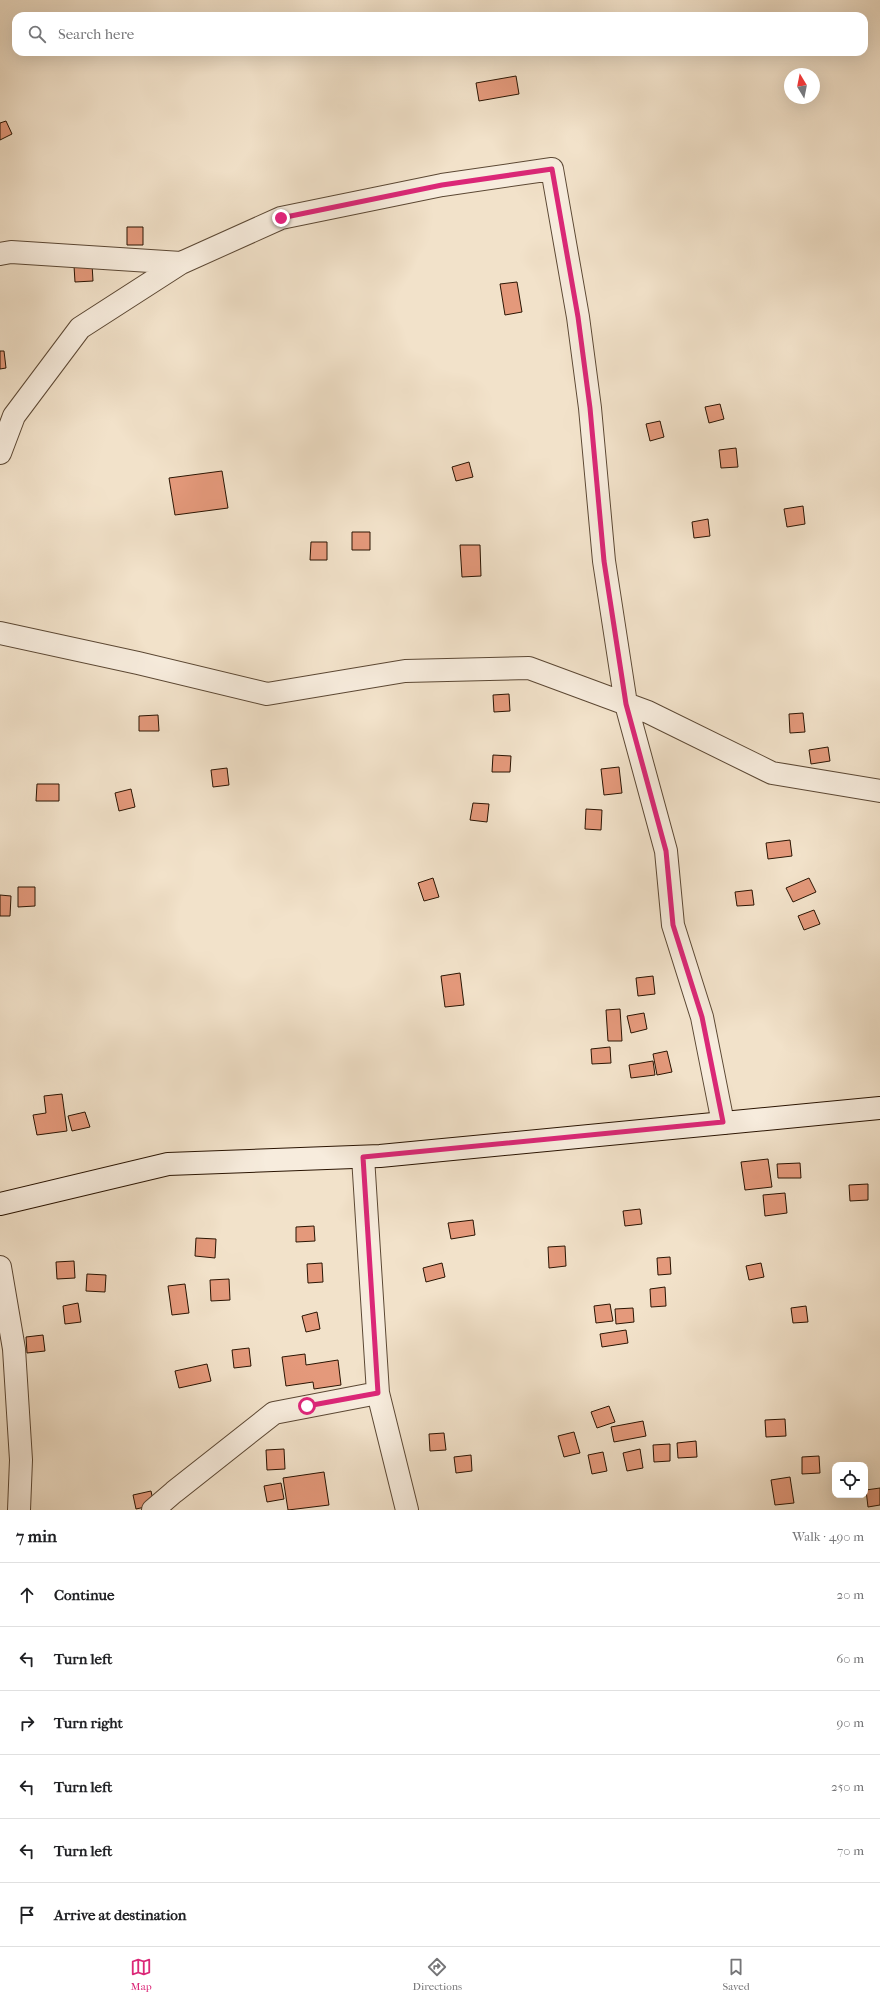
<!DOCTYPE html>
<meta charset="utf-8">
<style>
:root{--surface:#fff;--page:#f6f6f6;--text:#202124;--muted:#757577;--line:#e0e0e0;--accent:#db2777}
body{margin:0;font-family:"IM FELL French Canon",serif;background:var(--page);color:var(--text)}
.controls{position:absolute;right:12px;bottom:12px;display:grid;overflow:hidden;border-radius:8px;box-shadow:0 4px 16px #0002}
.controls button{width:36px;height:36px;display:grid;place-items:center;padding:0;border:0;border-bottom:1px solid var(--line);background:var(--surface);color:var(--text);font:20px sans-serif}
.compass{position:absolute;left:784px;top:68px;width:36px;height:36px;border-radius:50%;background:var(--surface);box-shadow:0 4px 16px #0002;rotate:350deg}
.stop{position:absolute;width:12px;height:12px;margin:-9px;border:3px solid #db2777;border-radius:50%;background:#fff}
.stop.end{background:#db2777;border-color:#fff;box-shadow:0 1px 4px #0008}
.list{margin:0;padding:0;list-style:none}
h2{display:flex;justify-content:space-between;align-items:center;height:52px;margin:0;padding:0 16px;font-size:17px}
h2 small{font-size:13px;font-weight:400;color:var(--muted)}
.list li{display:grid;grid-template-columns:26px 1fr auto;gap:12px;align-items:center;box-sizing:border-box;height:64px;padding:0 16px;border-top:1px solid var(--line)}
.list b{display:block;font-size:15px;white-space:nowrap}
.list em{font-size:13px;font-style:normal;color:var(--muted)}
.icon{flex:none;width:22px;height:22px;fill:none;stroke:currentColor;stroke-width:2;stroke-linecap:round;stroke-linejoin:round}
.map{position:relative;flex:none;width:880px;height:1510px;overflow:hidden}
.search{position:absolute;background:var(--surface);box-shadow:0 4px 16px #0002;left:12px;right:12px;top:12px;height:44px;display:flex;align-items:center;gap:10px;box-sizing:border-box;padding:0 14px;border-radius:12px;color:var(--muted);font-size:15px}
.sheet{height:436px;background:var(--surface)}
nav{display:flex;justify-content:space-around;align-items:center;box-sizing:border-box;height:56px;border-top:1px solid var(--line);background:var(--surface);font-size:11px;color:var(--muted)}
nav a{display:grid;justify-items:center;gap:2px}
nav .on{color:var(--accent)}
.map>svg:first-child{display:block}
</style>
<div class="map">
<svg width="880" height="1510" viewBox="0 0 880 1510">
<rect width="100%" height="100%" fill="#f2e2ca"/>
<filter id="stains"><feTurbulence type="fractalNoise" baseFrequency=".005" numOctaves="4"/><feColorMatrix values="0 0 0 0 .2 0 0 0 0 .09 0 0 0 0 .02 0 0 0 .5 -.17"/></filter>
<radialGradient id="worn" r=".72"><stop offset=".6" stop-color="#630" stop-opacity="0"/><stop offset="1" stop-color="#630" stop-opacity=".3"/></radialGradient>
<path fill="#e4997b" stroke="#2a1402" d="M516 76 519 94 479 101 476 83Z
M6 121 12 134 0 140V123Z
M127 227H143V245H127Z
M92 264 93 281 75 282 74 266Z
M517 282 522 312 505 315 500 284Z
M0 351H4L6 368 0 369Z
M720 404 724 419 709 423 705 407Z
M660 421 664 437 650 441 646 424Z
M736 448 738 467 721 468 719 450Z
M469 462 473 477 456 481 452 467Z
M222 471 228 508 175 515 169 478Z
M803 506 805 524 787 527 784 509Z
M708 519 710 536 694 538 692 522Z
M352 532H370V550H352Z
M311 542H327V560H310Z
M460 545H480L481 576 462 577Z
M509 694 510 711 494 712 493 695Z
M803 713 805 732 790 733 789 714Z
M158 715 159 731H139V716Z
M828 747 830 761 811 764 809 750Z
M493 755 511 756 510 772H492Z
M619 767 622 793 604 795 601 769Z
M227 768 229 785 213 787 211 770Z
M37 784H59V801H36Z
M131 789 135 807 119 811 115 793Z
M473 803 489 804 487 822 470 820Z
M586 809 602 810 601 830 585 829Z
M790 840 792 856 768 859 766 843Z
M433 878 439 897 424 901 418 883Z
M809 878 816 892 793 902 786 888Z
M18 887H35V906L18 907Z
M752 890 754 905 737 906 735 892Z
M0 895 11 896 10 916H0Z
M814 910 820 924 804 930 798 916Z
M460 973 464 1005 445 1007 441 976Z
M653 976 655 994 638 996 636 978Z
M620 1009 622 1041H608L606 1010Z
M644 1013 647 1029 631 1033 627 1016Z
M610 1047 611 1063 592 1064 591 1049Z
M667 1051 672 1072 657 1075 653 1054Z
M653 1061 655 1075 631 1078 629 1065Z
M62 1094 67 1131 37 1135 33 1115 46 1113 44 1096Z
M85 1112 90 1127 72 1131 68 1116Z
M768 1159 772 1187 745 1190 741 1162Z
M800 1163 801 1178H778L777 1164Z
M868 1184V1200L850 1201 849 1185Z
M785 1193 787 1213 765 1216 763 1195Z
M640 1209 642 1224 625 1226 623 1211Z
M473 1220 475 1235 451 1239 448 1223Z
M314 1226 315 1241 296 1242V1227Z
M196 1238 216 1239 215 1258 195 1256Z
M565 1246 566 1266 549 1268 548 1247Z
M670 1257 671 1274 658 1275 657 1258Z
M74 1261 75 1278 57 1279 56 1262Z
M322 1263 323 1282 308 1283 307 1264Z
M442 1263 445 1277 426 1282 423 1268Z
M761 1263 764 1277 749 1280 746 1266Z
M87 1274 106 1275 105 1292 86 1291Z
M229 1279 230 1300 211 1301 210 1280Z
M185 1284 189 1313 172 1315 168 1286Z
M665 1287 666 1306 651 1307 650 1289Z
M78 1303 81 1322 65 1324 63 1306Z
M610 1304 613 1321 596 1323 594 1306Z
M806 1306 808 1322 793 1323 791 1308Z
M633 1308 634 1322 616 1324 615 1309Z
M317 1312 320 1329 306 1332 302 1316Z
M626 1330 628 1343 602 1347 600 1334Z
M43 1335 45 1351 27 1353 26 1337Z
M249 1348 251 1366 234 1368 232 1350Z
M305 1354 306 1365 338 1360 341 1385 314 1389 313 1382 286 1386 282 1357Z
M207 1364 211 1381 179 1388 175 1371Z
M609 1406 615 1422 597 1428 591 1412Z
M785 1419 786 1436 766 1437 765 1420Z
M643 1421 646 1436 614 1442 611 1427Z
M574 1432 580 1453 564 1457 558 1436Z
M444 1433 446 1450 430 1451 429 1434Z
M696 1441 697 1457 678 1458 677 1443Z
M670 1444V1461L654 1462 653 1445Z
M284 1449 285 1469 267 1470 266 1450Z
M640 1449 643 1468 627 1471 623 1453Z
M603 1452 607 1471 592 1474 588 1455Z
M471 1455 472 1471 456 1473 454 1457Z
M819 1456 820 1473 802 1474V1457Z
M324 1472 329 1505 288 1510 283 1478Z
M790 1477 794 1503 775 1505 771 1480Z
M281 1483 284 1499 267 1502 264 1486Z
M880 1488V1505L868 1507 866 1490Z
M151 1491 154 1505 136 1509 133 1495Z"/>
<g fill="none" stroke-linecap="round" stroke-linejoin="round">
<g stroke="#5c4834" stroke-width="24">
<path id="street" d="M0 254 11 252 181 263
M0 453 14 416 80 328 181 263 281 218 442 185 552 169 578 317 590 408 604 561 626 704 666 851 673 925 702 1017 723 1123
M0 633 138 663 267 694 405 671 529 668 648 712 772 773 880 791
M0 1267 14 1349 21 1460 19 1510
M378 1393 407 1510
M153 1510 174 1492 274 1413 378 1393 363 1157"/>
</g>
<g stroke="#2a1402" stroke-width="24">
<path id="secondary" d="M0 1204 168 1164 380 1156 880 1108"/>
</g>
<use href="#street" stroke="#f7ecdd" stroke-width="22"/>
<use href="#secondary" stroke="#f7ecdd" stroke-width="22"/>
</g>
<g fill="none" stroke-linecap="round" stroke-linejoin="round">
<path stroke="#db2777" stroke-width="5" d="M281 218 442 185 552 169 578 317 590 408 604 561 626 704 666 851 673 925 702 1017 723 1122 363 1157 378 1393 307 1406"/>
</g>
<rect width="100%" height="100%" filter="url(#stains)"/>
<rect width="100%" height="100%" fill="url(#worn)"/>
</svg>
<div class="controls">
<button><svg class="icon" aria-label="locate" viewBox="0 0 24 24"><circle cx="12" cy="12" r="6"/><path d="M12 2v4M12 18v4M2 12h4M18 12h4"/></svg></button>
</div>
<svg class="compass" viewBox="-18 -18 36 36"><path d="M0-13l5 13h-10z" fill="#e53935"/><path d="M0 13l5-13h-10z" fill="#757577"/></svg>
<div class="stop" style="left:307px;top:1406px"></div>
<div class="stop end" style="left:281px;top:218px"></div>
<div class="search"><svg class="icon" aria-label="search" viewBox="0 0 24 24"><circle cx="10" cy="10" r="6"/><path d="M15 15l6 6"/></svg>Search here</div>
</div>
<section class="sheet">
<h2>7 min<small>Walk · 490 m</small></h2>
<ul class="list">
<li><svg class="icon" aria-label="ahead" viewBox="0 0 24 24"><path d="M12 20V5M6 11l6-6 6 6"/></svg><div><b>Continue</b></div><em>20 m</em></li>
<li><svg class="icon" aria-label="left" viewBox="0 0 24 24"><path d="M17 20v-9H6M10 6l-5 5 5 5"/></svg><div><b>Turn left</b></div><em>60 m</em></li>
<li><svg class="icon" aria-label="right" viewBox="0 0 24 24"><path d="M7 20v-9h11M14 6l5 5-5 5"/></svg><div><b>Turn right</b></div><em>90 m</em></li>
<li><svg class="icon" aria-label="left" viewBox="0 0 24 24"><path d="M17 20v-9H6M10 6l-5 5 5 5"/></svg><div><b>Turn left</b></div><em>250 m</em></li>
<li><svg class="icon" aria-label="left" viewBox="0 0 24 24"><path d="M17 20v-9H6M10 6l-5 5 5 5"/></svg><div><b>Turn left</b></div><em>70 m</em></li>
<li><svg class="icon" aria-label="arrive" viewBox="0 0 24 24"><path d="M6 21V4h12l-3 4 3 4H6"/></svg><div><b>Arrive at destination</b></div></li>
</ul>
</section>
<nav>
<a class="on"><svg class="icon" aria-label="map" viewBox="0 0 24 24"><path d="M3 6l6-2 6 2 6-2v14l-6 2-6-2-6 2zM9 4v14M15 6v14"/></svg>Map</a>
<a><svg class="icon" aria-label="directions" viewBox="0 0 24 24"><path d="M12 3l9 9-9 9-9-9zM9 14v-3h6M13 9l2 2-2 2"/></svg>Directions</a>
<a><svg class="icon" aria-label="saved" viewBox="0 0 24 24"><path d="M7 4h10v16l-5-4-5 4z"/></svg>Saved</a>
</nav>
